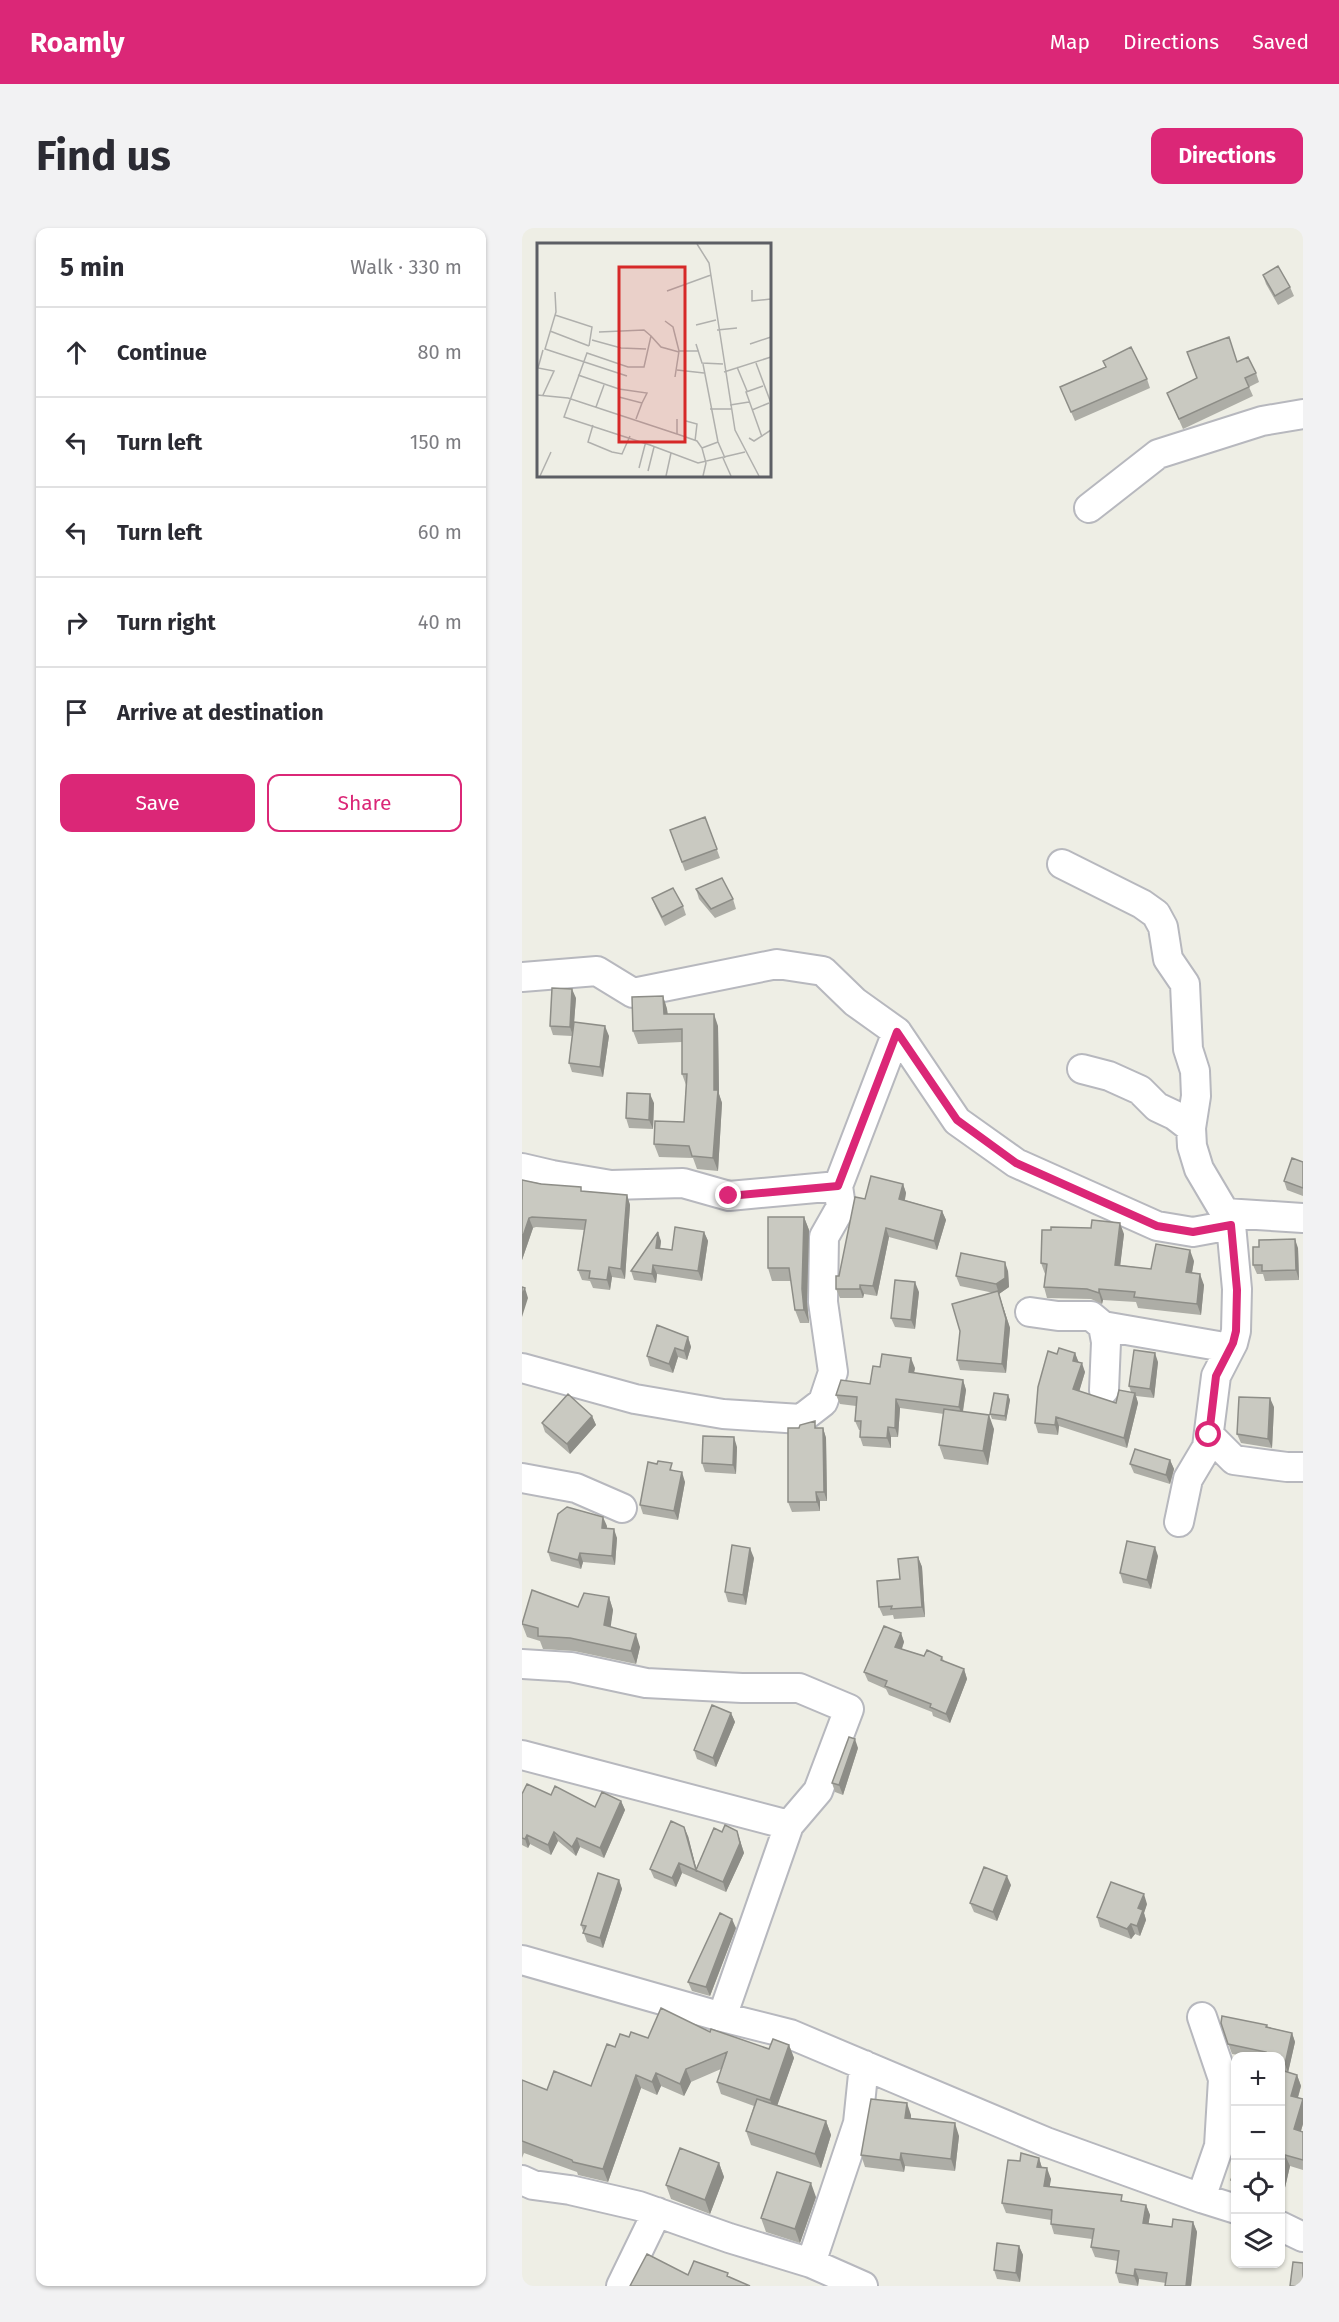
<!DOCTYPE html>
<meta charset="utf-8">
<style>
:root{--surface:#fff;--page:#f2f2f3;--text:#2b2b33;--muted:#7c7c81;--line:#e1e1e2;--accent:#db2777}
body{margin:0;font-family:"Fira Sans",sans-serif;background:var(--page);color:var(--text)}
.controls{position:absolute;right:18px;bottom:18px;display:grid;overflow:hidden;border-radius:12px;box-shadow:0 2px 4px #0004}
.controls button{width:54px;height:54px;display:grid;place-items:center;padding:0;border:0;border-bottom:2px solid var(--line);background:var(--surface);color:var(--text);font:30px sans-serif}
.stop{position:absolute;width:18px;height:18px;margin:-14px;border:4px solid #db2777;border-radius:50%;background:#fff}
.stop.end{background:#db2777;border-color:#fff;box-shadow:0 2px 6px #0008}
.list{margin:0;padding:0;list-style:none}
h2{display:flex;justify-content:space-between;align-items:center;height:78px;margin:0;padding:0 24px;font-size:26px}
h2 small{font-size:20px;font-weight:400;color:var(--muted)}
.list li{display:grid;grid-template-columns:39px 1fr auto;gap:18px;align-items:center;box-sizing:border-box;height:90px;padding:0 24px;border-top:2px solid var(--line)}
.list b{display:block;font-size:22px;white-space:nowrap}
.list em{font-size:20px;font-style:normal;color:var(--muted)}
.actions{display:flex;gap:12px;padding:18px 24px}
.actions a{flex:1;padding:14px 0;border:2px solid var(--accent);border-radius:12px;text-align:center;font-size:21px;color:var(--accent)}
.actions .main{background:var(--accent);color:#fff}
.icon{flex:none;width:33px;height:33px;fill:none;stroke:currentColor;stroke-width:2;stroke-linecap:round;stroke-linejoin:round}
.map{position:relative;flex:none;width:781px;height:2058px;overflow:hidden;border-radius:12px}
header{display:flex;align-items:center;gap:36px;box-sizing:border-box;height:84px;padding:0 30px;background:var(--accent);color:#fff}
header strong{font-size:28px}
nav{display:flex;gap:33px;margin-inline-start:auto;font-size:21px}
.intro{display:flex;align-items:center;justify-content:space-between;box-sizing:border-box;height:144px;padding:0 36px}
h1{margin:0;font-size:42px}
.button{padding:15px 27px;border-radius:12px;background:var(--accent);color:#fff;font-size:21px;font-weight:700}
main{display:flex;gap:36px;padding:0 36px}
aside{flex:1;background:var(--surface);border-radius:12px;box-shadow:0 2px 4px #0004}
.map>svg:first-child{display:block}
</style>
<header>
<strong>Roamly</strong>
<nav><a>Map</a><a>Directions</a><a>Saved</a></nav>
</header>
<div class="intro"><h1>Find us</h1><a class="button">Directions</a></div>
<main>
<aside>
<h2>5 min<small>Walk · 330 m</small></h2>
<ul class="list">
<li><svg class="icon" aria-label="ahead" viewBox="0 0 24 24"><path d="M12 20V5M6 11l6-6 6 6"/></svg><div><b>Continue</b></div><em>80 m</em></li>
<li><svg class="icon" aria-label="left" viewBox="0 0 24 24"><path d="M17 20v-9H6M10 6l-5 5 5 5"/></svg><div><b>Turn left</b></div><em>150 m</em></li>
<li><svg class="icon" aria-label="left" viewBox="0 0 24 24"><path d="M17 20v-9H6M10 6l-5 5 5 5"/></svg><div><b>Turn left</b></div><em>60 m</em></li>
<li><svg class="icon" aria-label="right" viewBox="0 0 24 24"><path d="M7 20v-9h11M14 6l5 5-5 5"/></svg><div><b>Turn right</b></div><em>40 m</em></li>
<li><svg class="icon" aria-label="arrive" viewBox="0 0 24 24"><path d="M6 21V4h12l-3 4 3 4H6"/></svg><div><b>Arrive at destination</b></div></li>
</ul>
<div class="actions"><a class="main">Save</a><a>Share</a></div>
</aside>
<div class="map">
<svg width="781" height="2058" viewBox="0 0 781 2058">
<rect width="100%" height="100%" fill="#eeeee5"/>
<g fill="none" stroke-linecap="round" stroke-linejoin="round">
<g stroke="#b7b8be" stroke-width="32">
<path id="minor" d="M567 280 636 226 740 193 781 186
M540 636 620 676 634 686 641 699 646 731 663 756 666 821 673 843 674 868 669 900 670 918 677 941 703 985 781 990
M0 749 75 743 111 765 255 736 301 743 333 774 375 804 316 958 319 979 302 1009 301 1074 311 1144 301 1174 279 1191 201 1186 113 1171 0 1140
M375 804 435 893 494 935 635 998 671 1004 709 997
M560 841 587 848 618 862 635 879 652 887 669 900
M0 940 30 947 89 957 161 955 207 968 316 958
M508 1084 536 1088H569L581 1098 584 1114 582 1162
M581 1098 708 1120
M687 1207 712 1232 765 1239H781
M0 1250 54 1260 100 1280
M657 1294 666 1251 685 1219 694 1148 711 1115 714 1103 715 1061 708 986
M0 1436 49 1439 124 1455 220 1460H277L327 1481 296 1563 267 1597
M0 1527 267 1597 200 1789
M0 1732 200 1789 268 1806 524 1914 679 1970
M680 1789 701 1851 697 1918 679 1970 714 1981
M0 1952 11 1957 48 1962 117 1978 207 2010 289 2035 341 2058
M758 1998 781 2009
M289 2035 336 1895 342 1837
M99 2058 135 1984"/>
</g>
<use href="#minor" stroke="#fff" stroke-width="28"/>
</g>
<path fill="#adada6" d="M741 47 768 59 772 68 756 77 744 56Z
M581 133 625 151 628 160 553 193 538 159 584 139Z
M716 134 734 145 737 154 727 159 731 168 661 201 645 165Z
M183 589 198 630 163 643 148 602Z
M174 661 211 671 214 681 193 690 177 671Z
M130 670 161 678 164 687 143 698 134 680Z
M141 768 145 781 146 786 196 798 197 866 200 875 196 943 175 941 171 930 137 929 132 916 162 894 164 857 160 846V814L116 816 111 803Z
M54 770 52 794 87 808 81 849 50 844 47 835 50 808 31 807 28 798Z
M132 875 131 901 107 900 104 890Z
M781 934V968L765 962 762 953Z
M0 952 61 963 105 967 108 977 103 1051 90 1049 88 1062 71 1060 68 1053 60 1052 56 1042 62 1002 14 999 11 1000 0 1032Z
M381 956 384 965 383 972 420 983 424 992 415 1022 367 1009 355 1068 342 1066 341 1070H318L314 1061 317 1048 343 971Z
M282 989 287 1002 285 1074 287 1095H278L273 1082 269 1053H250L246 1040Z
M182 1004 186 1013 180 1053 135 1046 134 1055 112 1052 109 1043 139 1013 138 1020 150 1022Z
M602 1006 598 1037 629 1041 672 1033 670 1045 682 1057 679 1087 616 1080 614 1074 581 1072 580 1076 569 1071 525 1070 522 1059 523 1046 519 1035Z
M737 1019 776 1020 777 1052 743 1053 741 1046H735L731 1037Z
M486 1043 487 1059 477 1066 488 1100 484 1145 438 1142 435 1132 472 1065 438 1058 434 1048Z
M397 1064 393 1101 373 1099 369 1090Z
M166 1109 169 1119 165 1132 156 1129 151 1145 128 1138 125 1128Z
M553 1125 556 1134 563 1144 557 1163 594 1175 609 1164 607 1158 636 1134 632 1170 614 1168 616 1175 605 1220 537 1198 536 1207 516 1205 513 1195Z
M358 1139 393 1140 392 1145 441 1152 444 1162 441 1184 472 1201 466 1237 422 1231 417 1217 422 1186 378 1180 376 1209H369V1220L341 1218 338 1209V1202H337L333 1193 334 1178 318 1176 314 1167 348 1156Z
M486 1167 488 1172 484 1193 470 1191 468 1186Z
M752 1179 750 1220 719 1215 715 1206Z
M70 1188 74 1197 48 1226 23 1204 20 1195Z
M295 1200H301L304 1210 305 1273H298V1283L270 1284 266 1274Z
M215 1219 214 1246 183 1244 180 1235Z
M648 1232 652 1241 648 1256 612 1245 608 1236Z
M135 1236 153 1243 163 1254 156 1292 121 1286 118 1277Z
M85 1298V1300L95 1310 93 1337 61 1334 59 1341 29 1333 26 1324Z
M636 1328 629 1361 601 1355 598 1345Z
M396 1329 400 1339 403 1389 372 1391 371 1387 361 1388 357 1379 378 1351Z
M232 1330 224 1377 206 1374 203 1364Z
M87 1369 91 1382 88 1399 118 1419 114 1436 52 1423 21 1421 18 1413 5 1409 0 1396Z
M379 1405 382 1414 380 1421 402 1428 420 1429 422 1433 442 1441 445 1451 428 1495 411 1488 410 1484 367 1467 364 1461 346 1453 342 1444Z
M209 1485 213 1494 194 1539 175 1531 172 1522Z
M336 1520 321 1567 313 1564 310 1555Z
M0 1566 29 1567 73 1579 99 1573 103 1582 82 1630 58 1619 54 1628 36 1613 29 1627 8 1616 6 1620 0 1617Z
M215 1603 222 1625 204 1664 160 1645 154 1659 132 1650 128 1641 166 1608 174 1640 200 1604Z
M97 1652 100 1661 81 1720 65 1714 59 1697Z
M489 1657 475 1693 452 1684 448 1675Z
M625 1676 622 1685 624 1692 618 1708 613 1706 609 1711 578 1699 575 1689Z
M214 1700 188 1768 170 1763 166 1754Z
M699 1795 745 1797 746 1799 770 1805 773 1814 766 1844 775 1847 779 1858 776 1870 781 1871V1896L779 1903 781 1904V1942L768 1938 759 1977V1828H724L710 1826Z
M188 1804 247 1821 267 1817 272 1830 255 1877 304 1893 309 1907 299 1940 229 1917 224 1903 232 1878 199 1866 195 1854 199 1841 169 1854 162 1868 139 1858 135 1867 119 1860 86 1954 56 1947 55 1944 2 1925 0 1930V1852L25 1862 69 1858 93 1819 107 1809 126 1810Z
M389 1887V1891L437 1908 433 1943 383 1938 382 1944 343 1939 339 1927Z
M517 1930 520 1940 529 1951 527 1959 624 1977 628 1987 626 1996 650 1999 671 1994 675 2004 669 2058H648L644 2055 617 2051 616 2058 597 2055 594 2045 596 2033 573 2029 569 2019 570 2011 532 2006 529 1996V1992L484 1985 480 1975 498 1933Z
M197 1935 202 1949 188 1986 149 1971 144 1957Z
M714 1936V1964L709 1952Z
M294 1969 278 2015 244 2004 239 1990Z
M497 2018 501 2027 498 2054 475 2051 472 2042Z"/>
<path fill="#8d8d87" d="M50 761 54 770 51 808 48 799Z
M141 768 145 781 146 799 142 786Z
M192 786 196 798 197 866 200 875 196 943 191 930 192 862Z
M83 798 87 808 81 849 78 839Z
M128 866 132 875 131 901 127 892Z
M381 956 384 965 381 980 377 971Z
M105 967 108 977 103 1051 99 1041Z
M420 983 424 992 415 1022 412 1013Z
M282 989 287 1002 285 1074 287 1095 282 1082 280 1061Z
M7 990 11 1000 0 1032V1011Z
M598 995 602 1006 597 1048 593 1037Z
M364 1000 367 1009 355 1068 351 1058Z
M136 1004 139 1013 137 1029 134 1020Z
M182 1004 186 1013 180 1053 176 1043Z
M773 1011 776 1020 777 1052 774 1042Z
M668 1022 672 1033 668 1055 664 1044Z
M483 1034 486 1043 487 1059 477 1066 474 1056Z
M131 1037 135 1046 134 1055 130 1046Z
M87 1039 90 1049 88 1062 85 1052Z
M678 1046 682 1057 679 1087 675 1076Z
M393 1054 397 1064 393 1101 389 1092Z
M338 1057 342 1066 341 1070 338 1061Z
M3 1060 6 1070 0 1089V1068Z
M577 1061 581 1072 580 1076 577 1065Z
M476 1063 488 1100 484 1145 480 1136Z
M166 1109 169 1119 165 1132 162 1123Z
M153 1120 156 1129 151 1145 147 1136Z
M553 1125 557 1135 551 1133Z
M633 1125 636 1134 632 1170 628 1161Z
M389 1130 393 1140 390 1153 387 1144Z
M560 1135 563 1144 555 1171 551 1161Z
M441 1152 444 1162 440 1188 437 1179Z
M613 1165 616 1175 605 1220 602 1210Z
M486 1167 488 1172 484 1193 483 1188Z
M748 1170 752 1179 750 1220 746 1211Z
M374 1171 378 1180 376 1209 373 1200Z
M467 1187 472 1201 466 1237 461 1223Z
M70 1188 74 1197 48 1226 45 1216Z
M534 1189 537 1198 536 1207 533 1197Z
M366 1199 369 1209V1220L365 1210Z
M301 1200 304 1210 305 1273 302 1264Z
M212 1209 215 1219 214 1246 211 1237Z
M648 1232 652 1241 648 1256 644 1247Z
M160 1244 163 1254 156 1292 152 1283Z
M294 1264 298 1273V1283L295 1274Z
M81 1289 85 1298 83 1309 80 1300Z
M92 1301 95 1310 93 1337 90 1328Z
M633 1319 636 1328 629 1361 625 1352Z
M228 1320 232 1330 224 1377 221 1367Z
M58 1325 61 1334 59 1341 56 1332Z
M396 1329 400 1339 403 1389 400 1379Z
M87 1369 91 1382 87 1411 82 1397Z
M379 1405 382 1414 377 1428 373 1419Z
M114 1406 118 1419 114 1436 109 1423Z
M442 1441 445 1451 428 1495 424 1486Z
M209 1485 213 1494 194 1539 191 1530Z
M333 1511 336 1520 321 1567 317 1557Z
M99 1573 103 1582 82 1630 78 1620Z
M162 1599 166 1608 175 1643H174Z
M215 1603 222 1625 204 1664 201 1654Z
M32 1604 36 1613 29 1627 26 1617Z
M5 1607 8 1616 6 1620 3 1611Z
M55 1610 58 1619 54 1628 50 1619Z
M157 1635 160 1645 154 1659 150 1650Z
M485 1648 489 1657 475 1693 471 1684Z
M97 1652 100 1661 81 1720 78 1710Z
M622 1666 625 1676 622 1685 624 1692 618 1708 615 1698 616 1680Z
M210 1691 214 1700 188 1768 184 1759Z
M609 1696 613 1706 609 1711 605 1701Z
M770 1805 773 1814 766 1845 763 1836Z
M267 1817 272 1830 253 1884 248 1872Z
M164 1841 169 1854 162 1868 158 1856Z
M134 1845 139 1858 135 1867 130 1854Z
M114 1847 119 1860 86 1954 81 1941Z
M775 1847 779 1858 773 1879 769 1868Z
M781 1871V1896L776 1912 772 1901Z
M385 1875 389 1887 388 1902 383 1890Z
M304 1893 309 1907 299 1940 293 1926Z
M433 1895 437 1908 433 1943 429 1931Z
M379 1925 383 1938 382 1944 378 1932Z
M763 1927 768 1938 759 1977V1949Z
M517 1930 520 1940 515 1939Z
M197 1935 202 1949 188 1986 183 1972Z
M525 1940 529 1951 526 1969 522 1958Z
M289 1955 294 1969 278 2015 273 2001Z
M624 1977 628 1987 625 2006 621 1995Z
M671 1994 675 2004 669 2058H664Z
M497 2018 501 2027 498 2054 494 2045Z
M613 2041 617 2051 616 2058 612 2048Z"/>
<path fill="#c9c9c1" stroke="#8d8d87" stroke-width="1.5" d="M756 38 768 59 753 68 741 47Z
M707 109 715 134 726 129 734 145 723 150 727 159 657 191 645 165 675 150 665 124Z
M609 119 625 151 549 184 538 159 584 139 581 133Z
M183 589 195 621 160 634 148 602Z
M200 650 211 671 189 681 174 661Z
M151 660 161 678 140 689 130 670Z
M30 760 50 761 48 799 28 798Z
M141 768 142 786H192V862H196L191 930 170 928 167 918 132 916 133 893 162 894 165 846H160V801L111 803 110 769Z
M52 794 83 798 78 839 47 835Z
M105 865 128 866 127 892 104 890Z
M770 930 781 934V960L762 953Z
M349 948 381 956 377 971 420 983 412 1013 364 1000 351 1058 338 1057V1061H314V1048H317L333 969 343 971Z
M0 952 19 956 59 959V963L105 967 99 1041 87 1039 85 1052 67 1050 68 1043 56 1042 64 992 10 989 7 990 0 1011Z
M246 989H282L280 1061 282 1082H273L267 1040H246Z
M570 992 598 995 593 1037 629 1041 634 1016 668 1022 664 1044 678 1046 675 1076 612 1069 613 1064 577 1061V1065L565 1061 522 1059 525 1036 519 1035 520 1002H529V999L569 1000Z
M153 999 182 1004 176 1043 131 1037 130 1046 109 1043 136 1004 134 1020 150 1022Z
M773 1011 774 1042 740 1043V1037H731V1019H737V1012Z
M439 1025 483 1034V1050L474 1056 434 1048Z
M373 1052 393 1054 389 1092 369 1090Z
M0 1059 3 1060 0 1068Z
M476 1063 484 1091 480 1136 435 1132 438 1103 430 1076Z
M135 1097 166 1109 162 1123 153 1120 147 1136 125 1128Z
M537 1120 553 1125 551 1133 560 1135 551 1161 594 1175 597 1162 613 1165 602 1210 534 1189 533 1197 513 1195 516 1159 526 1123 535 1126Z
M612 1122 633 1125 628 1161 607 1158Z
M360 1126 389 1130 387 1144 441 1152 437 1179 374 1171 373 1200 366 1199 365 1210 338 1209 339 1193H333L335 1169 314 1167 319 1152 348 1156 351 1138 358 1139Z
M472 1165 486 1167 483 1188 468 1186Z
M46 1166 70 1188 45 1216 20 1195Z
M717 1169 748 1170 746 1211 715 1206Z
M422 1181 467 1187 461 1223 417 1217Z
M293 1193V1200H301L302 1264H294L295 1274H266V1200H277L278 1197Z
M181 1208 212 1209 211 1237 180 1235Z
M613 1221 648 1232 644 1247 608 1236Z
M136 1233 150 1235 148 1242 160 1244 152 1283 118 1277 126 1234 135 1236Z
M45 1279 81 1289 80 1300 92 1301 90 1328 58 1325 56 1332 26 1324 36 1286Z
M605 1313 633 1319 625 1352 598 1345Z
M210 1317 228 1320 221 1367 203 1364Z
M396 1329 400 1379 369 1381 370 1378 357 1379 355 1353 378 1351 376 1331Z
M10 1362 56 1379 62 1365 87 1369 82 1397 114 1406 109 1423 48 1410 16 1408V1400L0 1396Z
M362 1398 379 1405 373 1419 402 1428 405 1422 420 1429 419 1432 442 1441 424 1486 408 1479 409 1476 363 1458 365 1453 342 1444Z
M190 1477 209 1485 191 1530 172 1522Z
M327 1509 333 1511 317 1557 310 1555Z
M5 1556 29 1567 33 1558 73 1579 80 1564 99 1573 78 1620 55 1610 50 1619 32 1604 26 1617 5 1607 3 1611 0 1610V1566Z
M149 1593 162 1599 174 1642 192 1600 200 1604 203 1597 215 1603 218 1615 201 1654 157 1635 150 1650 128 1641Z
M462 1639 485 1648 471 1684 448 1675Z
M76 1645 97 1652 78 1710 61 1705 64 1698 59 1697Z
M589 1654 622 1666 616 1680 621 1682 615 1698 609 1696 605 1701 575 1689Z
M198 1685 210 1691 184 1759 166 1754Z
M139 1780 188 1804 189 1801 247 1821 251 1811 267 1817 248 1872 195 1854 205 1824 164 1841 158 1856 134 1845 130 1854 114 1847 81 1941 51 1934 50 1932 0 1913V1852L25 1862 32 1843 69 1858 85 1816 93 1819 98 1806 107 1809 109 1804 126 1810Z
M700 1788 745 1797 744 1799 770 1805 763 1836 759 1835V1828H743L744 1824 706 1816 699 1795Z
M759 1842 775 1847 769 1868 781 1871 772 1901 781 1904V1932L763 1927 759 1949Z
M235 1871 304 1893 293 1926 224 1903Z
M349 1871 385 1875 383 1890 433 1895 429 1931 379 1925 378 1932 339 1927Z
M158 1920 197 1935 183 1972 144 1957Z
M499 1925 517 1930 515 1939 525 1940 522 1958 600 1967 599 1973 624 1977 621 1995 650 1999 651 1991 671 1994 664 2058H643L645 2045 613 2041 612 2048 594 2045 597 2023 569 2019 572 2001 529 1996 530 1982 480 1975 486 1932 498 1933Z
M714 1936V1954L709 1952Z
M255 1944 289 1955 273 2001 239 1990Z
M475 2015 497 2018 494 2045 472 2042Z
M125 2026 166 2047 172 2033 206 2045 205 2048 228 2058H108Z
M771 2034 781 2035V2058H768Z"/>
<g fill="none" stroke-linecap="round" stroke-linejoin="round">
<path stroke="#db2777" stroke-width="8" d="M207 968 316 958 375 804 435 892 494 935 635 998 671 1004 709 997 715 1062 714 1103 711 1115 694 1148 687 1207"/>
</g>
<g transform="translate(15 15)">
<rect width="234" height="234" fill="#eeeee5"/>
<path fill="none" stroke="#b0b0ad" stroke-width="1.5" d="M160 1 172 20 198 187 222 233M215 47V58L234 56M130 48 174 32M18 49 19 69 8 106 90 133M18 72 55 84 52 103M128 78 136 84 142 108H162M159 82 179 77M180 87 200 85M13 88 52 103M62 89 107 87 114 93 107 124H91L50 110 27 174 116 203M114 93 124 104 142 109M55 97 84 105 109 106M159 101 165 120 186 121M213 101 234 94M219 120 234 160M166 121 181 199M200 124 210 148M140 127 167 130M187 129 234 114M41 132 82 146 110 150 105 160M138 134 142 108M0 152 31 155 140 191M6 152 17 128 1 125 6 107M82 154 105 160 99 176M193 162 212 159M59 164 67 142M173 166H194M215 167 232 160M140 176V191L160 198 165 205 169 220 166 233M149 178 160 181 158 198M56 182 51 199 75 209 85 211 93 193M225 194 209 149 226 143M212 195 217 198 234 187M113 202 161 220 208 209M165 205 181 199 188 215M186 215 194 233M102 225 109 198M111 228 117 204M3 233 14 209M129 233 134 210"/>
<path fill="#d62828" fill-opacity="0.15" stroke="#d62828" stroke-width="3" d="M82 24H148V199H82Z"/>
<rect width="234" height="234" fill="none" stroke="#5c5e64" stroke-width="3"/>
</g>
</svg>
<div class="controls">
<button>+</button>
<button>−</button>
<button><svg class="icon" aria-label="locate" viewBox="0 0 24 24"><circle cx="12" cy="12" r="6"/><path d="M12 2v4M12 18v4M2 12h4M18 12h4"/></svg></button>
<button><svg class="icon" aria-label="layers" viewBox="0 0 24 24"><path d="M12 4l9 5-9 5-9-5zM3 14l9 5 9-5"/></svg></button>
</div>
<div class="stop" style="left:687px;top:1207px"></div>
<div class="stop end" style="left:207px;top:968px"></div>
</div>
</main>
